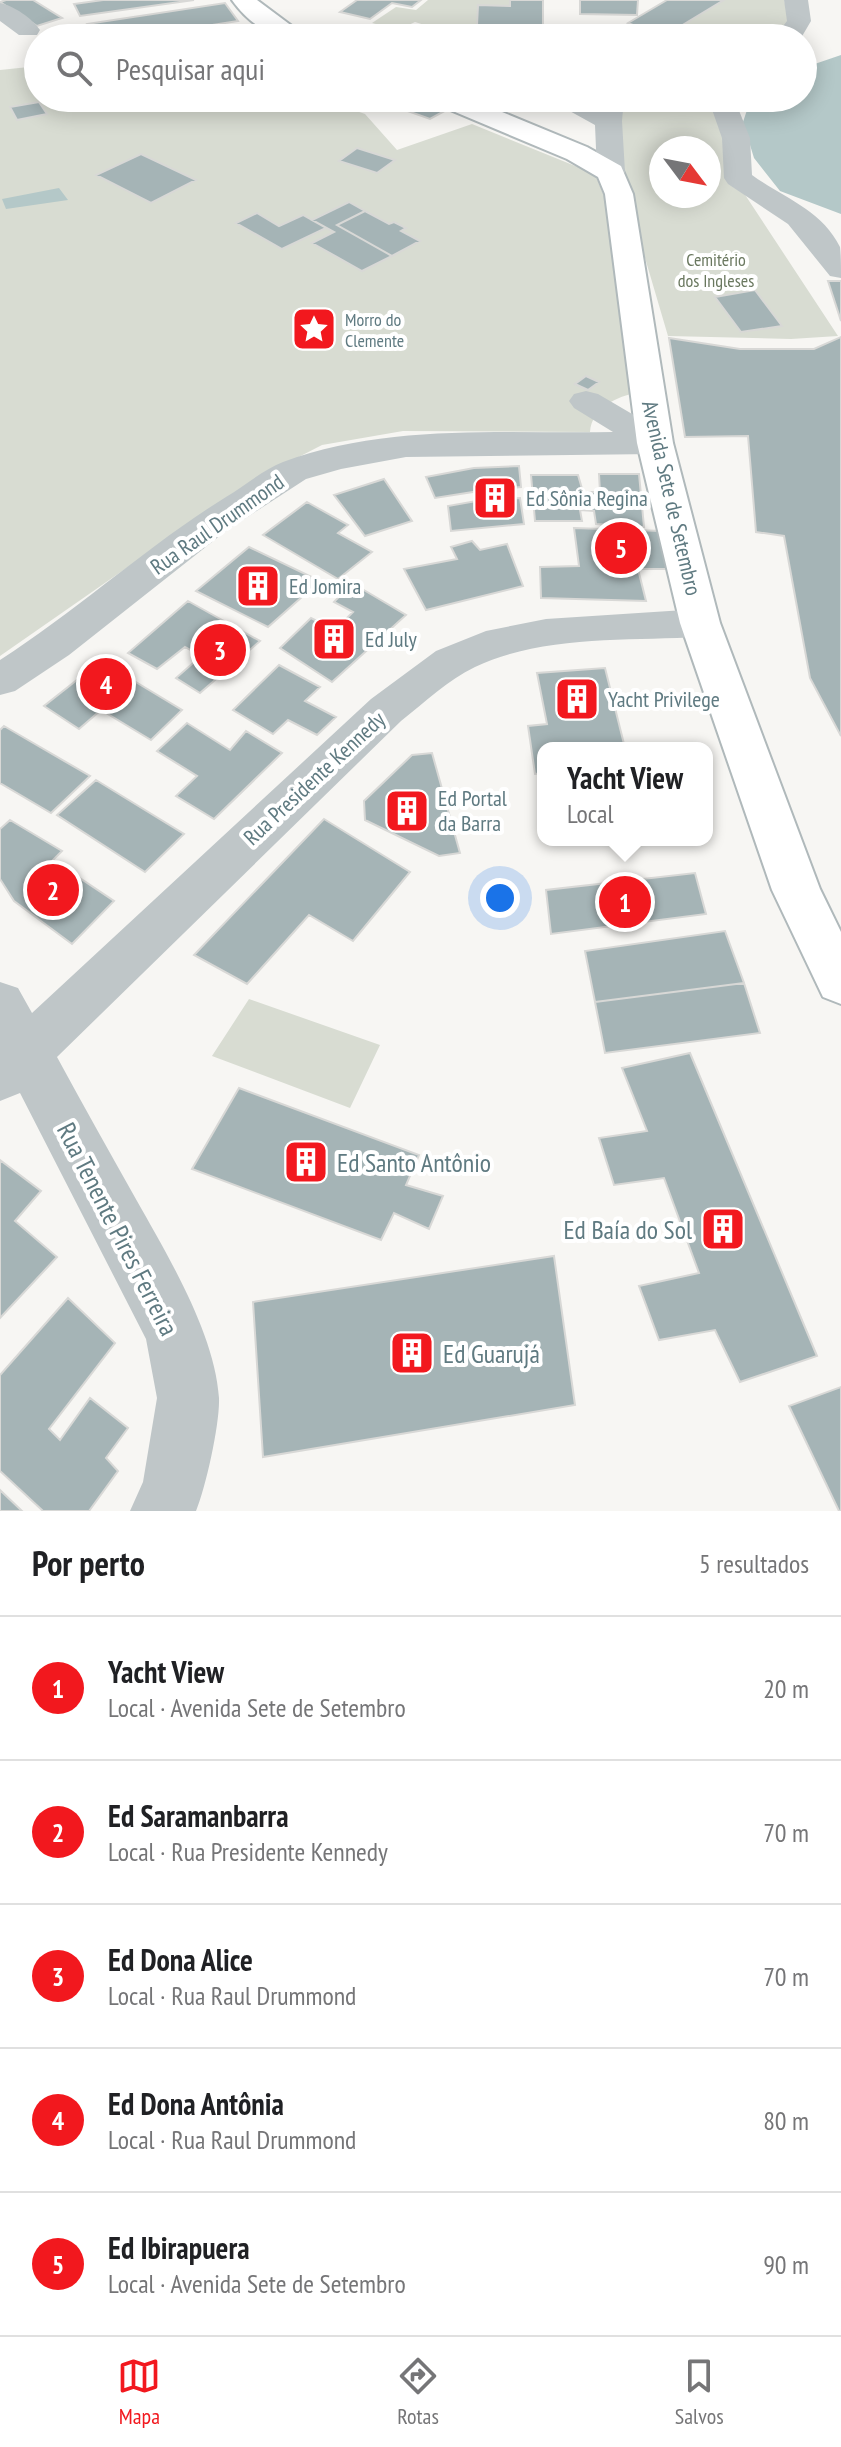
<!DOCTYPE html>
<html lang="pt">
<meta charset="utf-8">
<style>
:root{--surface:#fff;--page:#f2f2f2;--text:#202124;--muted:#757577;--line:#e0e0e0;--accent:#f2181e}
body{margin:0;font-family:"PT Sans Narrow",sans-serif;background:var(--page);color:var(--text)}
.compass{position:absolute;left:649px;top:136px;width:72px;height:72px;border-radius:50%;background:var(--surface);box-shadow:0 4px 20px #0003;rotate:122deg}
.you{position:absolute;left:500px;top:898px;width:28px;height:28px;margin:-20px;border:6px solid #fff;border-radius:50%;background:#1a73e8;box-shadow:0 0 0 12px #1a73e833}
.badge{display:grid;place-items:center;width:52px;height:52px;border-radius:50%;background:var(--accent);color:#fff;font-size:26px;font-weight:700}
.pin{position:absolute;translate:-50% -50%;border:4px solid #fff;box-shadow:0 2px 8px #0006}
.popup{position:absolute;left:537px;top:742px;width:176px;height:104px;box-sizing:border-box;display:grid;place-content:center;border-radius:16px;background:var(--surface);filter:drop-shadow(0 2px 6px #0005);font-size:26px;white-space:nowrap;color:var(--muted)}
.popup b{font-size:30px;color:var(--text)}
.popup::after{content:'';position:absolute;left:50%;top:100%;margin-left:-16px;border:16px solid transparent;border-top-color:var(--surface)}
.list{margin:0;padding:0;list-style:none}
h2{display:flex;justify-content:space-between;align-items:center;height:104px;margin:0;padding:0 32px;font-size:34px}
h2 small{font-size:26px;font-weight:400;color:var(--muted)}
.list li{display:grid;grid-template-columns:52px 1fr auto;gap:24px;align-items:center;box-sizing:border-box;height:144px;padding:0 32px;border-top:2px solid var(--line)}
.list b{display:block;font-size:30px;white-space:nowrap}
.list p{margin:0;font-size:26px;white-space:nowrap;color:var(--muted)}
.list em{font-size:26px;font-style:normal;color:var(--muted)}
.icon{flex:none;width:44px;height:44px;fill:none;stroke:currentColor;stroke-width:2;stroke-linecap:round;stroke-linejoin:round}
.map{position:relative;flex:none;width:841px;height:1511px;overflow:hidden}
.search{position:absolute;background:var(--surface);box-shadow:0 4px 20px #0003;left:24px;right:24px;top:24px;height:88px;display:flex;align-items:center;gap:20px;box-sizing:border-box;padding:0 28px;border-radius:44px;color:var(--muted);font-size:30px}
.sheet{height:824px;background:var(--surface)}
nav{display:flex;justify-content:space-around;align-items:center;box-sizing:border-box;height:112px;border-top:2px solid var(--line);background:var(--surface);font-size:22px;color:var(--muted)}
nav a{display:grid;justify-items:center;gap:4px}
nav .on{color:var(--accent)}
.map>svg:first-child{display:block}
</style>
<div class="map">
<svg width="841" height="1511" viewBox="0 0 841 1511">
<rect width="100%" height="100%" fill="#f7f6f3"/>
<path fill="#d8dcd2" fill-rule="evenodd" d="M428 0H510V6H478L477 25H510L504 33 508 38H466L415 22 398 30 372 23 396 7 416 10Z
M724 0H784L791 27 772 38H625L626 31 666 35Z
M38 66V98H319L365 114 397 150 472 124 595 174 610 211 638 392C617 397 592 407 590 432L403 431 322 445 250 482 0 656V70Z
M616 98H712L734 178 838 336 791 339 668 336 620 173ZM661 148H709V196H661Z
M249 999 380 1045 350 1108 212 1056Z"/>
<path fill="#b4c8c8" d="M841 55V214L780 191 754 158 743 122 751 98H803V68Z
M59 188 68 200 6 209 2 199Z"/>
<path fill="#a5b4b6" stroke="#d8d8d6" stroke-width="2" d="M6 0H33L62 18 37 26 0 2Z
M103 0H194L80 16 74 4Z
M357 0H421L412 7 392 3 370 19 340 12Z
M510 0H543V26L477 25 478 5 510 6Z
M580 0H638L637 15 580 14Z
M667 0H724L666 35 652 33 628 23Z
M225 3 238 21 129 38H93L87 24Z
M251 26 264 31 250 38H226Z
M371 98H426L450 108 430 119Z
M39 102 47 114 17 120 10 107Z
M357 148 395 160 377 173 339 161Z
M141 154 196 180 151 203 96 175Z
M349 202 365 211 337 225 392 256 362 271 312 243 334 232 312 220Z
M365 211 389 224 394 222 406 228 401 231 420 241 392 256 337 225Z
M257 213 279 226 303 215 326 228 282 249 236 223Z
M828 281H841V321Z
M755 290 782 326 741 332 715 297Z
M841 337V736L810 678 784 536 756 532 748 436 685 437 669 338 740 349H814Z
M586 376 599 382 588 390 575 384Z
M519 466 521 487 498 489 503 499 520 498 524 524 451 531 448 506 488 499 486 490 435 498 426 477 474 468Z
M599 474H639L644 527 596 524 594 511 580 510 582 521H535L531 475H578L583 492H600Z
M384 479 412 521 365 536 334 495Z
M307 502 348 525 338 533 372 552 338 579 263 535Z
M574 528 662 531 667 569H638L646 601 541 598 540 567 579 566Z
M472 541 480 550 507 544 523 586 426 610 404 569 457 559 451 547Z
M249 547 320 581 268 627 196 591Z
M352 583 406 615 332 682 280 648 311 618 335 630 353 612 334 602Z
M188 601 260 641 200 693 176 678 201 656 185 647 157 669 128 653Z
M101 661 182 710 151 740 101 710 79 729 44 706Z
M279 665 320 687 305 701 336 717 317 735 288 720 273 734 233 710Z
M605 668 625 748H543V773L535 774 528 726 547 724 537 673Z
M187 723 230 750 246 731 282 753 214 819 176 796 197 776 157 751Z
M4 726 90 776 51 813 0 783V730Z
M432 753 460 853 439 856 365 820 364 801 412 755Z
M96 780 184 834 145 872 57 815Z
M324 819 410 872 353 941 309 915 247 984 194 955Z
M10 820 62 851 53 860 114 901 72 944 14 901 0 879V829Z
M695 873 706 914 551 934 546 890Z
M725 931 744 983 595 1002 585 951Z
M744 983 760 1033 605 1053 595 1002Z
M690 1053 817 1356 740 1382 715 1330 659 1340 639 1286 699 1273 664 1178 614 1185 599 1138 647 1131 622 1068Z
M239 1088 419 1155 406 1185 443 1196 429 1229 394 1213 381 1240 192 1169Z
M0 1160 41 1191 15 1221 57 1257 0 1318Z
M554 1256 575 1405 263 1457 253 1302Z
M68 1298 115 1343 49 1429 60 1440 90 1398 128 1428 106 1458 118 1471 89 1511H43L0 1471V1375Z
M841 1387V1511H839L789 1406Z
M0 1490 22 1511H0Z"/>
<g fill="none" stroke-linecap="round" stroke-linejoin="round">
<g stroke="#b0b9bb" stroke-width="4">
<path id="major" d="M232 0H257L308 38C274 38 253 29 232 0Z
M432 98H468L587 147 621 166 633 194 673 443 720 623 820 889 841 932V1004L823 997 772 890 680 623 637 443 605 194 598 177 567 159 436 104Z"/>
</g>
<path fill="#bfc6c8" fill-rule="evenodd" d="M784 0H808L811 21 801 38H774L787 21Z
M0 3C14 6 32 18 40 30L37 35H19L0 21Z
M553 98H586L597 104 598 98H624L622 121 625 172 621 178 611 181 601 178 597 172 595 125 557 104Z
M708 98H734L750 138 752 175C782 197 822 210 840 247 841 255 841 269 841 278L830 276 788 224 728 184 724 178 722 138Z
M586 391 598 394 668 435 673 443 668 451 655 454 406 457 341 469 306 479 226 531 69 655 15 691 0 695V660C78 610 147 546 226 497 244 486 263 470 283 462 387 423 504 434 613 432L574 408 569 401 574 394Z
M700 609 714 613 720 623 714 633 700 637C628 641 542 635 475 667 448 680 425 702 401 721L57 1057C83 1105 110 1153 137 1201 168 1256 215 1334 219 1398 220 1423 206 1487 196 1511H130L143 1482 157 1398 146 1339 20 1093 0 1101V982L18 988 32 1013 371 699 436 651 486 631 546 619Z"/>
<use href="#major" fill="#fff" fill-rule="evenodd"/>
</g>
<defs>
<g id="sight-square" transform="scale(2.3)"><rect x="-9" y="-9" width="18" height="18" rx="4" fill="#f2181e" stroke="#fff"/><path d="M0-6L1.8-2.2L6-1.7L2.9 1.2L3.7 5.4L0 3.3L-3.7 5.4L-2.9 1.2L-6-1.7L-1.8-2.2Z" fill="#fff"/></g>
<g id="building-square" transform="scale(2.3)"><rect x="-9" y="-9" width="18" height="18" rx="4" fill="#f2181e" stroke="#fff"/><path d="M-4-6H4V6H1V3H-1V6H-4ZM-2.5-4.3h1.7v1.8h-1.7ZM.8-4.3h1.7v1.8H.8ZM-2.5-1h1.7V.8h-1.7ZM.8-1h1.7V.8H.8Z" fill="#fff"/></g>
</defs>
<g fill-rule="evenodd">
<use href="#sight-square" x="314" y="329"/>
<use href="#building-square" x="495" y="498"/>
<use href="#building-square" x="258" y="586"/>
<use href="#building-square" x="334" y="639"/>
<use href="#building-square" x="577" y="699"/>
<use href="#building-square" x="407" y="811"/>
<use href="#building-square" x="306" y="1162"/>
<use href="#building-square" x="723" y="1229"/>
<use href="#building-square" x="412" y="1353"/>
</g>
<g text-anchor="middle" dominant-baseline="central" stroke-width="8" stroke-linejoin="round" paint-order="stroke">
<g font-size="18" fill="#6a785f" stroke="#fff">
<text x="716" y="259">Cemitério<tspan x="716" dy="21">dos Ingleses</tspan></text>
</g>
<g font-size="18" fill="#5f7a81" stroke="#fff" text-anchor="start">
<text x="345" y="319">Morro do<tspan x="345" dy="21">Clemente</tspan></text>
</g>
<g font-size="22" fill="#5f7a81" stroke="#fff" text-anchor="start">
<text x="526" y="498">Ed Sônia Regina</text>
<text x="289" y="586">Ed Jomira</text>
<text x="365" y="639">Ed July</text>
<text x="608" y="699">Yacht Privilege</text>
<text x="438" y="798">Ed Portal<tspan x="438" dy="25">da Barra</tspan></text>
</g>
<g font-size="22" fill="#5f7a81" stroke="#fff">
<text transform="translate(672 498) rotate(77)">Avenida Sete de Setembro</text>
<text transform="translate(217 524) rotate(-35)">Rua Raul Drummond</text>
<text transform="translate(314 778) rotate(-43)">Rua Presidente Kennedy</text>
</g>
<g font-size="26" fill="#5f7a81" stroke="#fff" text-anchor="start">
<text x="337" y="1162">Ed Santo Antônio</text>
<text x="692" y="1229" text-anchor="end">Ed Baía do Sol</text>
<text x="443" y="1353">Ed Guarujá</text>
</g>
<g font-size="26" fill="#5f7a81" stroke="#fff">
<text transform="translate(118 1229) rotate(63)">Rua Tenente Pires Ferreira</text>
</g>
</g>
</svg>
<svg class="compass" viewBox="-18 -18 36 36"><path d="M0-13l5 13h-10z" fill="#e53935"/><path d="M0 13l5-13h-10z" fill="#757577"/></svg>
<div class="you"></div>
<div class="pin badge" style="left:625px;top:902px">1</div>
<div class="popup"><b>Yacht View</b>Local</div>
<div class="pin badge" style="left:53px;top:890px">2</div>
<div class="pin badge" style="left:220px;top:650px">3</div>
<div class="pin badge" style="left:106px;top:684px">4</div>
<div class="pin badge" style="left:621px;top:548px">5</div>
<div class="search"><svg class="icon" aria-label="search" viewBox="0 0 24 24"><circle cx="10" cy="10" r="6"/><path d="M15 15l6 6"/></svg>Pesquisar aqui</div>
</div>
<section class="sheet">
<h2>Por perto<small>5 resultados</small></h2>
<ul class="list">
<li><span class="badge">1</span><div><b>Yacht View</b><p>Local · Avenida Sete de Setembro</p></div><em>20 m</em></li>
<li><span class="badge">2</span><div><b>Ed Saramanbarra</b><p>Local · Rua Presidente Kennedy</p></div><em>70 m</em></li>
<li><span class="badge">3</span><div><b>Ed Dona Alice</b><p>Local · Rua Raul Drummond</p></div><em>70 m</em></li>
<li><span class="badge">4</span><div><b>Ed Dona Antônia</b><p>Local · Rua Raul Drummond</p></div><em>80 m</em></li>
<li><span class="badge">5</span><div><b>Ed Ibirapuera</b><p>Local · Avenida Sete de Setembro</p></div><em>90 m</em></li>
</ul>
</section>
<nav>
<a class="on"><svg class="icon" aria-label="map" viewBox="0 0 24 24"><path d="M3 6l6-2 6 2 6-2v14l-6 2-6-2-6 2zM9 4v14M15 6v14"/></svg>Mapa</a>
<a><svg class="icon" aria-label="directions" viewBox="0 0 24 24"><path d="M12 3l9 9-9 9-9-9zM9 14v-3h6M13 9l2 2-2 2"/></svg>Rotas</a>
<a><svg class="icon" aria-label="saved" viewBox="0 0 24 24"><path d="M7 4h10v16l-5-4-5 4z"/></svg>Salvos</a>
</nav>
